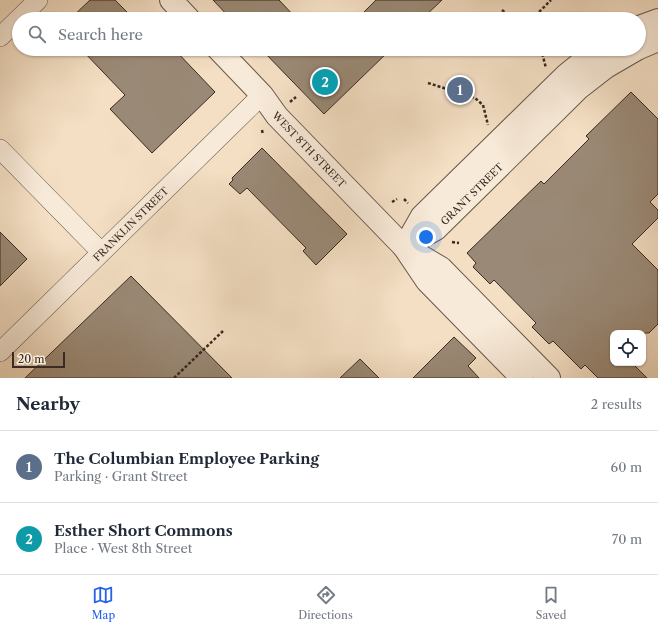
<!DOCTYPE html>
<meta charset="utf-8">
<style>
:root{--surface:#fff;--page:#f2f2f3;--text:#1f2937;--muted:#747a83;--line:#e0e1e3;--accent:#2563eb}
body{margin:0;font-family:"Libre Caslon Text",serif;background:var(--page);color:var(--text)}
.controls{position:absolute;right:12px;bottom:12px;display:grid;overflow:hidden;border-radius:8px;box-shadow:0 1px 3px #0004}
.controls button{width:36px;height:36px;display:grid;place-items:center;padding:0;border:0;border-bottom:1px solid var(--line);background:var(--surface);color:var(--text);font:20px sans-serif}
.scale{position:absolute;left:12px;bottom:10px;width:53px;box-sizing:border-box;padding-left:4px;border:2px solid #382b21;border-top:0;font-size:11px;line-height:14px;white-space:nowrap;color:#382b21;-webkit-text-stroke:3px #f8ead9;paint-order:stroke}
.you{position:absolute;left:426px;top:237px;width:14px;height:14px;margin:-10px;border:3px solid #fff;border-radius:50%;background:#1a73e8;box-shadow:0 0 0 6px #1a73e833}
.badge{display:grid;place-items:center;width:26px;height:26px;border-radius:50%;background:var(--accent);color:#fff;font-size:13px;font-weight:700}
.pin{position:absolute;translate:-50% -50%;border:2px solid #fff;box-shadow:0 1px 4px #0006}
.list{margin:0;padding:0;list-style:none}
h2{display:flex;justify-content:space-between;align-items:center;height:52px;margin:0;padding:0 16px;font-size:17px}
h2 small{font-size:13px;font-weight:400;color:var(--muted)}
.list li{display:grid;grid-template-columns:26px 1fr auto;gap:12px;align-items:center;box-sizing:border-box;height:72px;padding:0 16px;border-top:1px solid var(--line)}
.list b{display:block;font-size:15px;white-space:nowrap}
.list p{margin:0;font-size:13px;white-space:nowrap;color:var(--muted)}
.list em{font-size:13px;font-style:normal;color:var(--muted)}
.icon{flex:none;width:22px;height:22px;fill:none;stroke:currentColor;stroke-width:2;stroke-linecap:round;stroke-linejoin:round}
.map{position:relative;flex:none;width:658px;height:378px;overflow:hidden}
.search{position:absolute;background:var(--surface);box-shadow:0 1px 3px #0004;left:12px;right:12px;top:12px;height:44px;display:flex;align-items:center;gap:10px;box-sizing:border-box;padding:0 14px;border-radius:22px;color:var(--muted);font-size:15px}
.sheet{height:196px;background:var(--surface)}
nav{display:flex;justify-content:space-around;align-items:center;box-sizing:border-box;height:56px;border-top:1px solid var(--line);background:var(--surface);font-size:11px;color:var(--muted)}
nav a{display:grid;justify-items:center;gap:2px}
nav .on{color:var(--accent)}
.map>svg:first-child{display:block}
</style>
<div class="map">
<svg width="658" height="378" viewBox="0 0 658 378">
<rect width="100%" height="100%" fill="#f4dfc4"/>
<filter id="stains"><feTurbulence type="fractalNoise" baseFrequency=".005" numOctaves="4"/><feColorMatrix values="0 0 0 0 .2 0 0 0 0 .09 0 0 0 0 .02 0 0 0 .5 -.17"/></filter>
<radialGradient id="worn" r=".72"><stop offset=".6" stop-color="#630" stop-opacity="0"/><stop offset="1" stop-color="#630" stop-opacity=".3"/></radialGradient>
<path fill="#9a8976" stroke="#382b21" d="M90 0H115L134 19H70Z
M213 0H279L297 19H231Z
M376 0H442L422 19H357Z
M81 49H174L215 92 152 153 110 109 125 95Z
M261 49H391L324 114Z
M631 92 658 119V194L650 202 658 210V218L632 244 658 270V324L649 333H613V363H632L647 378H598L585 365 581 369 553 341 549 344 532 327 536 323 494 280 490 284 473 267 476 263 467 253 541 181 544 184 589 139 586 136Z
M262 148 347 234 316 265 303 251 306 248 247 188 240 194 229 184 233 180 232 178Z
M0 232 27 259 0 286Z
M131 276 232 378H25Z
M454 337 476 358 468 366 479 378H413Z
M360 359 379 378H340Z"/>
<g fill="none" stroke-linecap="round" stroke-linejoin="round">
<g stroke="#67584a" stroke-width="20">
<g id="minor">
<path d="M0 37 38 0"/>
<path d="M0 149 101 252"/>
<path id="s1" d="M0 352 262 95"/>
</g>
</g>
<g stroke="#67584a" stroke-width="24">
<g id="tertiary">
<path d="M171 0 189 19"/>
<path d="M639 27 658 20"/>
<path d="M639 48 658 40"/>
<path id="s2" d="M218 49 262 95 277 116 404 247 427 281 522 378"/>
<path d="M405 246 422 216 566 75 598 49"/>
<path id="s3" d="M404 247 436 229 579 88 606 67 637 49"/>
<path d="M409 249 441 268 549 378"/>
</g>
</g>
<path stroke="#382b21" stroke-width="2.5" stroke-dasharray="3 2" stroke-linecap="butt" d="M502 10 512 18 516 16 521 19
M532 19 551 0
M541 49 546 68
M428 83 475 98 483 105 488 125
M290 102 296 97
M262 130 263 135
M404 199 408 203
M392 202 397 199
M452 242 459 243
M174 378 223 331"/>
<use href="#minor" stroke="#f8ead9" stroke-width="19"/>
<use href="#tertiary" stroke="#f8ead9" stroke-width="22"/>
</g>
<g text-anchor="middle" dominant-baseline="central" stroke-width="4" stroke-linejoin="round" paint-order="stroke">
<g font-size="10" fill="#382b21" stroke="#f8ead9">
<text stroke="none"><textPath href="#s2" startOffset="136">WEST 8TH STREET</textPath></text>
<text stroke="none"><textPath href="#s3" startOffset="87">GRANT STREET</textPath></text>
<text stroke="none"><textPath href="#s1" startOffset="183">FRANKLIN STREET</textPath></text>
</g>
</g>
<rect width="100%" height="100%" filter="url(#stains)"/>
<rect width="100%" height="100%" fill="url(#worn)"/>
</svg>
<div class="controls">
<button><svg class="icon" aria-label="locate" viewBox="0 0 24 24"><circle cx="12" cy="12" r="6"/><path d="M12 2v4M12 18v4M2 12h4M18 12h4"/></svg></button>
</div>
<div class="scale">20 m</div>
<div class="you"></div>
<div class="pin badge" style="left:460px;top:90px;background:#5c6f8a">1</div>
<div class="pin badge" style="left:325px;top:82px;background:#0f9aa8">2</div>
<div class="search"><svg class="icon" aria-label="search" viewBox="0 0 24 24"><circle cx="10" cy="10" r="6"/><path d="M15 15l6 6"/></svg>Search here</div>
</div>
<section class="sheet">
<h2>Nearby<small>2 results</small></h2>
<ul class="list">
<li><span class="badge" style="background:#5c6f8a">1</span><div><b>The Columbian Employee Parking</b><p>Parking · Grant Street</p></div><em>60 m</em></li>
<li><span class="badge" style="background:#0f9aa8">2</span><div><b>Esther Short Commons</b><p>Place · West 8th Street</p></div><em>70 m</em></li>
</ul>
</section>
<nav>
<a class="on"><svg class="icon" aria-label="map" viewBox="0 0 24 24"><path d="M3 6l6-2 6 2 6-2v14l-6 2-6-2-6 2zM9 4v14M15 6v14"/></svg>Map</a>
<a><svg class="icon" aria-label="directions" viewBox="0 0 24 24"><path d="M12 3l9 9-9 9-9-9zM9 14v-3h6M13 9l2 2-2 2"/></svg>Directions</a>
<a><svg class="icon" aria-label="saved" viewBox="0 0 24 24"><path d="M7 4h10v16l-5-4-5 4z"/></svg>Saved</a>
</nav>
